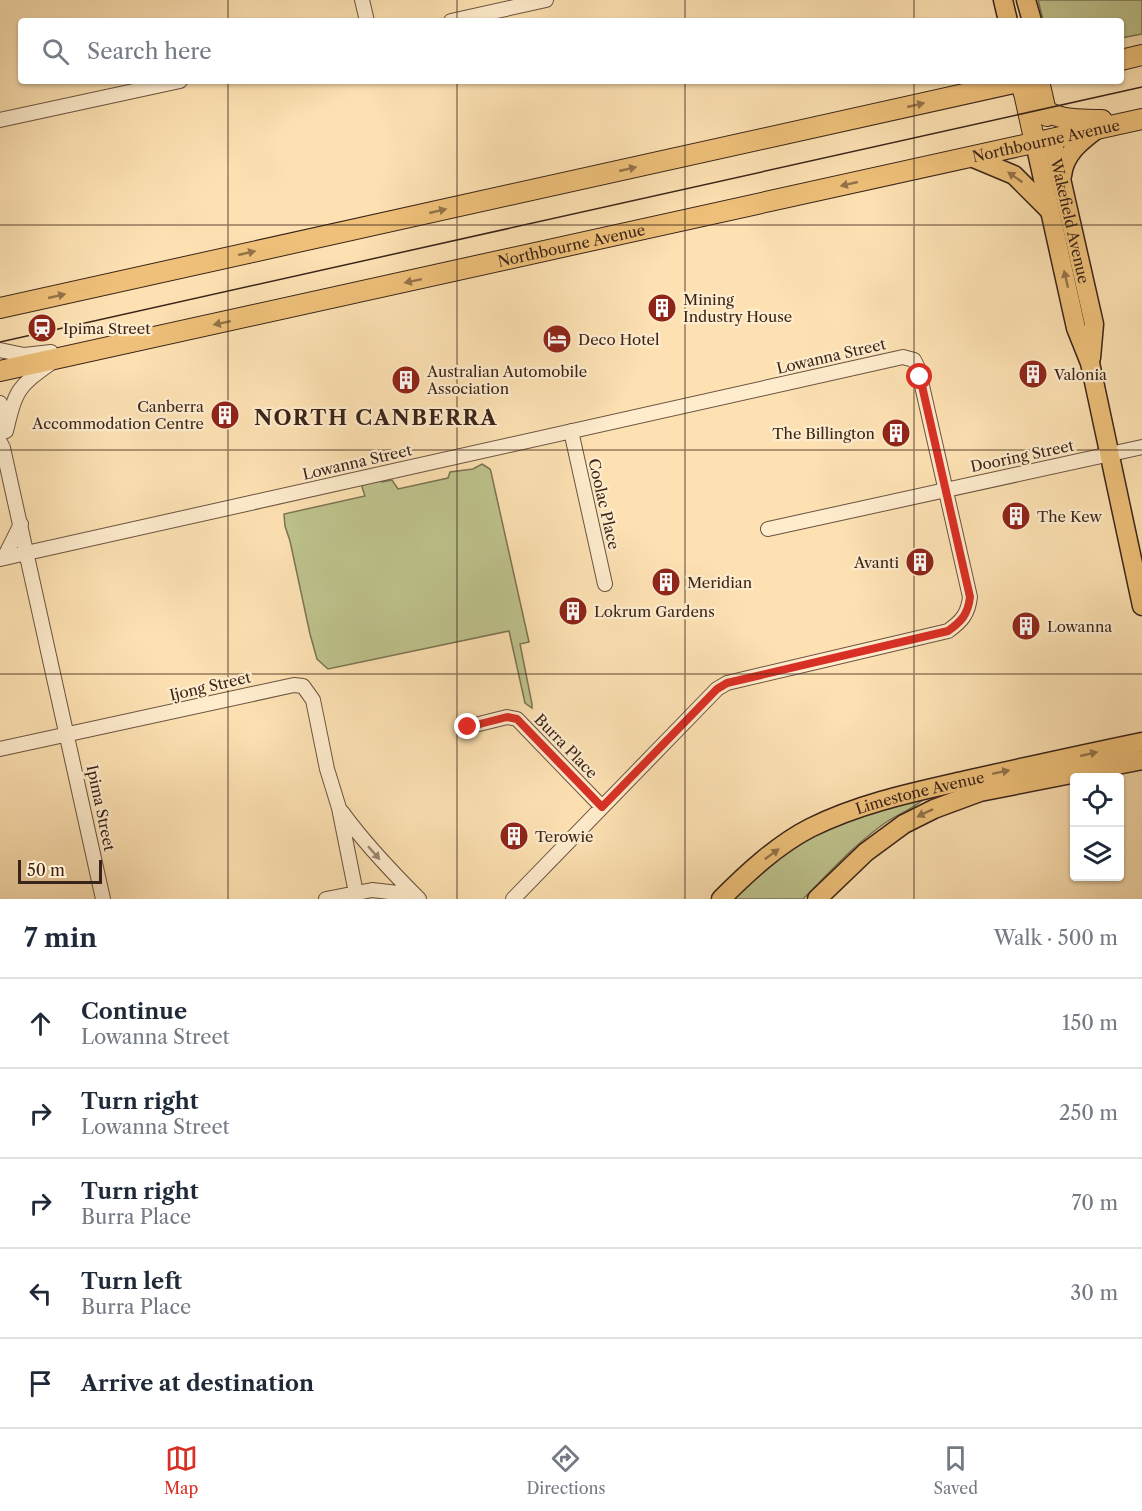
<!DOCTYPE html>
<meta charset="utf-8">
<style>
:root{--surface:#fff;--page:#f2f2f3;--text:#1f2937;--muted:#747a83;--line:#e0e1e3;--accent:#d93025}
body{margin:0;font-family:"Libre Caslon Text",serif;background:var(--page);color:var(--text)}
.controls{position:absolute;right:18px;bottom:18px;display:grid;overflow:hidden;border-radius:6px;box-shadow:0 2px 4px #0004}
.controls button{width:54px;height:54px;display:grid;place-items:center;padding:0;border:0;border-bottom:2px solid var(--line);background:var(--surface);color:var(--text);font:30px sans-serif}
.scale{position:absolute;left:18px;bottom:15px;width:84px;box-sizing:border-box;padding-left:6px;border:3px solid #3a2419;border-top:0;font-size:16px;line-height:21px;white-space:nowrap;color:#3a2419;-webkit-text-stroke:4px #feeccd;paint-order:stroke}
.stop{position:absolute;width:18px;height:18px;margin:-14px;border:4px solid #d93025;border-radius:50%;background:#fff}
.stop.end{background:#d93025;border-color:#fff;box-shadow:0 2px 6px #0008}
.list{margin:0;padding:0;list-style:none}
h2{display:flex;justify-content:space-between;align-items:center;height:78px;margin:0;padding:0 24px;font-size:26px}
h2 small{font-size:20px;font-weight:400;color:var(--muted)}
.list li{display:grid;grid-template-columns:39px 1fr auto;gap:18px;align-items:center;box-sizing:border-box;height:90px;padding:0 24px;border-top:2px solid var(--line)}
.list b{display:block;font-size:22px;white-space:nowrap}
.list p{margin:0;font-size:20px;white-space:nowrap;color:var(--muted)}
.list em{font-size:20px;font-style:normal;color:var(--muted)}
.icon{flex:none;width:33px;height:33px;fill:none;stroke:currentColor;stroke-width:2;stroke-linecap:round;stroke-linejoin:round}
.map{position:relative;flex:none;width:1142px;height:899px;overflow:hidden}
.search{position:absolute;background:var(--surface);box-shadow:0 2px 4px #0004;left:18px;right:18px;top:18px;height:66px;display:flex;align-items:center;gap:15px;box-sizing:border-box;padding:0 21px;border-radius:6px;color:var(--muted);font-size:22px}
.sheet{height:528px;background:var(--surface)}
nav{display:flex;justify-content:space-around;align-items:center;box-sizing:border-box;height:84px;border-top:2px solid var(--line);background:var(--surface);font-size:16px;color:var(--muted)}
nav a{display:grid;justify-items:center;gap:3px}
nav .on{color:var(--accent)}
.map>svg:first-child{display:block}
</style>
<div class="map">
<svg width="1142" height="899" viewBox="0 0 1142 899">
<rect width="100%" height="100%" fill="#fde1b2"/>
<filter id="stains"><feTurbulence type="fractalNoise" baseFrequency=".00333" numOctaves="4"/><feColorMatrix values="0 0 0 0 .2 0 0 0 0 .09 0 0 0 0 .02 0 0 0 .5 -.17"/></filter>
<radialGradient id="worn" r=".72"><stop offset=".6" stop-color="#630" stop-opacity="0"/><stop offset="1" stop-color="#630" stop-opacity=".3"/></radialGradient>
<path fill="#bec38d" stroke="#7c7453" stroke-width="1.5" d="M1038 0H1142V34L1121 38V21H1045L1043 20Z
M482 464 490 469 491 472 529 642 520 644 532 704V708L525 703 509 631 328 669 317 659 310 634 290 541 285 526 284 514 365 496 362 487 366 479 377 478 382 482 392 480 398 489 448 478 450 472 473 469Z
M928 795C917 808 899 813 885 823 855 844 829 873 803 899H732L762 869 809 833Z"/>
<g fill="none" stroke-linecap="round" stroke-linejoin="round">
<g stroke="#6b533f" stroke-width="16">
<path id="minor" d="M362 0 367 21
M451 21 546 0
M0 120 180 81
M0 350 24 355 51 352
M0 403 6 428
M6 431C16 390 17 387 51 363
M571 431 605 584
M0 442 3 448 103 899
M768 529 1142 447
M4 558 21 524
M0 559 903 357 914 360 918 368 970 597C968 614 962 621 948 631L727 683 717 689 513 899
M467 727 507 717 517 719 602 807
M0 749 294 685 303 686 313 700 327 769 339 808 356 893
M342 812C365 844 391 871 419 899
M326 899 372 890 415 895"/>
</g>
<g stroke="#3a2419" stroke-width="21">
<g id="major">
<path d="M1003 0 1008 21"/>
<path d="M1026 0 1032 21"/>
<path id="s1" d="M1052 139 1094 324 1091 358"/>
<path d="M1035 143 1076 328 1090 363 1142 606"/>
<path d="M971 157 1014 175 1050 211"/>
<path d="M1062 176C1064 154 1080 142 1097 129"/>
<path id="s2" d="M721 899C747 873 777 845 810 828 860 803 914 792 967 780 1025 767 1084 754 1142 742"/>
<path d="M817 899 866 852 904 824 934 809 980 792 1142 760"/>
</g>
</g>
<g stroke="#3a2419" stroke-width="22">
<g id="highway">
<path d="M1121 60 1142 55"/>
<path d="M1039 81 1047 116"/>
<path d="M1023 91C1047 120 1067 120 1102 120"/>
<path d="M1024 93 1035 143"/>
<path d="M0 308 1023 81"/>
<path id="s3" d="M0 371 1142 119"/>
</g>
</g>
<use href="#minor" stroke="#feeccd" stroke-width="14"/>
<use href="#major" stroke="#eec079" stroke-width="18"/>
<use href="#highway" stroke="#eec079" stroke-width="20"/>
<path stroke="#3a2419" stroke-width="1.5" d="M0 342 1142 87"/>
</g>
<defs><path id="oneway-solid" d="M-6-.8H1V-3.2L6.5 0L1 3.2V.8H-6Z" transform="scale(1.5)"/></defs>
<g fill="#947249">
<use href="#oneway-solid" transform="translate(916 105) rotate(-13)"/>
<use href="#oneway-solid" transform="translate(628 169) rotate(-13)"/>
<use href="#oneway-solid" transform="translate(1015 177) rotate(-145)"/>
<use href="#oneway-solid" transform="translate(849 184) rotate(167)"/>
<use href="#oneway-solid" transform="translate(438 211) rotate(-13)"/>
<use href="#oneway-solid" transform="translate(247 253) rotate(-13)"/>
<use href="#oneway-solid" transform="translate(1066 279) rotate(-103)"/>
<use href="#oneway-solid" transform="translate(413 281) rotate(168)"/>
<use href="#oneway-solid" transform="translate(57 296) rotate(-13)"/>
<use href="#oneway-solid" transform="translate(222 323) rotate(168)"/>
<use href="#oneway-solid" transform="translate(1089 754) rotate(-13)"/>
<use href="#oneway-solid" transform="translate(1001 772) rotate(-12)"/>
<use href="#oneway-solid" transform="translate(925 813) rotate(154)"/>
<use href="#oneway-solid" transform="translate(772 854) rotate(-36)"/>
</g>
<use fill="#9c8873" href="#oneway-solid" transform="translate(374 853) rotate(49)"/>
<g fill="none" stroke-linecap="round" stroke-linejoin="round">
<path stroke="#d93025" stroke-width="8" d="M468 727 507 717 517 719 602 807 717 689 727 683 948 631C962 621 968 614 970 597L920 377"/>
</g>
<path fill="none" stroke="#3a2419" stroke-width="1.5" stroke-opacity="0.55" d="M228 0V21M457 0V21M685 0V21M914 0V21M228 81V899M457 81V899M685 81V899M914 81V899M0 225H1142M0 450H1142M0 674H1142"/>
<defs>
<g id="building-disc" transform="scale(1.5)"><circle r="9.5" fill="#8f2418" stroke="#feeccd"/><path d="M-4-6H4V6H1V3H-1V6H-4ZM-2.5-4.3h1.7v1.8h-1.7ZM.8-4.3h1.7v1.8H.8ZM-2.5-1h1.7V.8h-1.7ZM.8-1h1.7V.8H.8Z" fill="#fff"/></g>
<g id="station-disc" transform="scale(1.5)"><circle r="9.5" fill="#8f2418" stroke="#feeccd"/><path d="M-3-6H3Q5-6 5-4V2Q5 4 3 4L4.5 6H3L1.5 4h-3L-3 6H-4.5L-3 4Q-5 4-5 2V-4Q-5-6-3-6ZM-3.5-4v3h7v-3ZM-3.5 1v1.5H-2V1ZM2 1v1.5H3.5V1Z" fill="#fff"/></g>
<g id="hotel-disc" transform="scale(1.5)"><circle r="9.5" fill="#8f2418" stroke="#feeccd"/><path d="M-6-4.5h1.5V1H6V5H4.5V3h-9V5H-6ZM-4 0a1.8 1.8 0 1 1 3.6 0ZM.5 0V-2.5h3Q6-2.5 6 0Z" fill="#fff"/></g>
</defs>
<g fill-rule="evenodd">
<use href="#building-disc" x="662" y="308"/>
<use href="#station-disc" x="42" y="328"/>
<use href="#hotel-disc" x="557" y="339"/>
<use href="#building-disc" x="1033" y="374"/>
<use href="#building-disc" x="406" y="380"/>
<use href="#building-disc" x="225" y="415"/>
<use href="#building-disc" x="896" y="433"/>
<use href="#building-disc" x="1016" y="516"/>
<use href="#building-disc" x="920" y="562"/>
<use href="#building-disc" x="666" y="582"/>
<use href="#building-disc" x="573" y="611"/>
<use href="#building-disc" x="1026" y="626"/>
<use href="#building-disc" x="514" y="836"/>
</g>
<g text-anchor="middle" dominant-baseline="central" stroke-width="4.5" stroke-linejoin="round" paint-order="stroke">
<g font-size="15" fill="#3a2419" stroke="#feeccd">
<text stroke="none"><textPath href="#s3" startOffset="1071">Northbourne Avenue</textPath></text>
<text stroke="none"><textPath href="#s1" startOffset="84">Wakefield Avenue</textPath></text>
<text stroke="none"><textPath href="#s3" startOffset="585">Northbourne Avenue</textPath></text>
<text transform="translate(831 356) rotate(-13)">Lowanna Street</text>
<text transform="translate(1022 456) rotate(-12)">Dooring Street</text>
<text transform="translate(357 462) rotate(-13)">Lowanna Street</text>
<text transform="translate(604 504) rotate(77)">Coolac Place</text>
<text transform="translate(210 686) rotate(-13)">Ijong Street</text>
<text transform="translate(566 746) rotate(46)">Burra Place</text>
<text stroke="none"><textPath href="#s2" startOffset="230">Limestone Avenue</textPath></text>
<text transform="translate(101 808) rotate(78)">Ipima Street</text>
</g>
<g font-size="15" fill="#3a2419" stroke="#feeccd" text-anchor="start">
<text x="683" y="299">Mining<tspan x="683" dy="17">Industry House</tspan></text>
<text x="63" y="328">Ipima Street</text>
<text x="578" y="339">Deco Hotel</text>
<text x="427" y="371">Australian Automobile<tspan x="427" dy="17">Association</tspan></text>
<text x="1054" y="374">Valonia</text>
<text x="204" y="406" text-anchor="end">Canberra<tspan x="204" dy="17">Accommodation Centre</tspan></text>
<text x="875" y="433" text-anchor="end">The Billington</text>
<text x="1037" y="516">The Kew</text>
<text x="899" y="562" text-anchor="end">Avanti</text>
<text x="687" y="582">Meridian</text>
<text x="594" y="611">Lokrum Gardens</text>
<text x="1047" y="626">Lowanna</text>
<text x="535" y="836">Terowie</text>
</g>
<g font-size="21" font-weight="bold" letter-spacing="1.5" fill="#3a2419" stroke="#feeccd">
<text x="376" y="417">NORTH CANBERRA</text>
</g>
</g>
<rect width="100%" height="100%" filter="url(#stains)"/>
<rect width="100%" height="100%" fill="url(#worn)"/>
</svg>
<div class="controls">
<button><svg class="icon" aria-label="locate" viewBox="0 0 24 24"><circle cx="12" cy="12" r="6"/><path d="M12 2v4M12 18v4M2 12h4M18 12h4"/></svg></button>
<button><svg class="icon" aria-label="layers" viewBox="0 0 24 24"><path d="M12 4l9 5-9 5-9-5zM3 14l9 5 9-5"/></svg></button>
</div>
<div class="scale">50 m</div>
<div class="stop" style="left:920px;top:377px"></div>
<div class="stop end" style="left:468px;top:727px"></div>
<div class="search"><svg class="icon" aria-label="search" viewBox="0 0 24 24"><circle cx="10" cy="10" r="6"/><path d="M15 15l6 6"/></svg>Search here</div>
</div>
<section class="sheet">
<h2>7 min<small>Walk · 500 m</small></h2>
<ul class="list">
<li><svg class="icon" aria-label="ahead" viewBox="0 0 24 24"><path d="M12 20V5M6 11l6-6 6 6"/></svg><div><b>Continue</b><p>Lowanna Street</p></div><em>150 m</em></li>
<li><svg class="icon" aria-label="right" viewBox="0 0 24 24"><path d="M7 20v-9h11M14 6l5 5-5 5"/></svg><div><b>Turn right</b><p>Lowanna Street</p></div><em>250 m</em></li>
<li><svg class="icon" aria-label="right" viewBox="0 0 24 24"><path d="M7 20v-9h11M14 6l5 5-5 5"/></svg><div><b>Turn right</b><p>Burra Place</p></div><em>70 m</em></li>
<li><svg class="icon" aria-label="left" viewBox="0 0 24 24"><path d="M17 20v-9H6M10 6l-5 5 5 5"/></svg><div><b>Turn left</b><p>Burra Place</p></div><em>30 m</em></li>
<li><svg class="icon" aria-label="arrive" viewBox="0 0 24 24"><path d="M6 21V4h12l-3 4 3 4H6"/></svg><div><b>Arrive at destination</b></div></li>
</ul>
</section>
<nav>
<a class="on"><svg class="icon" aria-label="map" viewBox="0 0 24 24"><path d="M3 6l6-2 6 2 6-2v14l-6 2-6-2-6 2zM9 4v14M15 6v14"/></svg>Map</a>
<a><svg class="icon" aria-label="directions" viewBox="0 0 24 24"><path d="M12 3l9 9-9 9-9-9zM9 14v-3h6M13 9l2 2-2 2"/></svg>Directions</a>
<a><svg class="icon" aria-label="saved" viewBox="0 0 24 24"><path d="M7 4h10v16l-5-4-5 4z"/></svg>Saved</a>
</nav>
